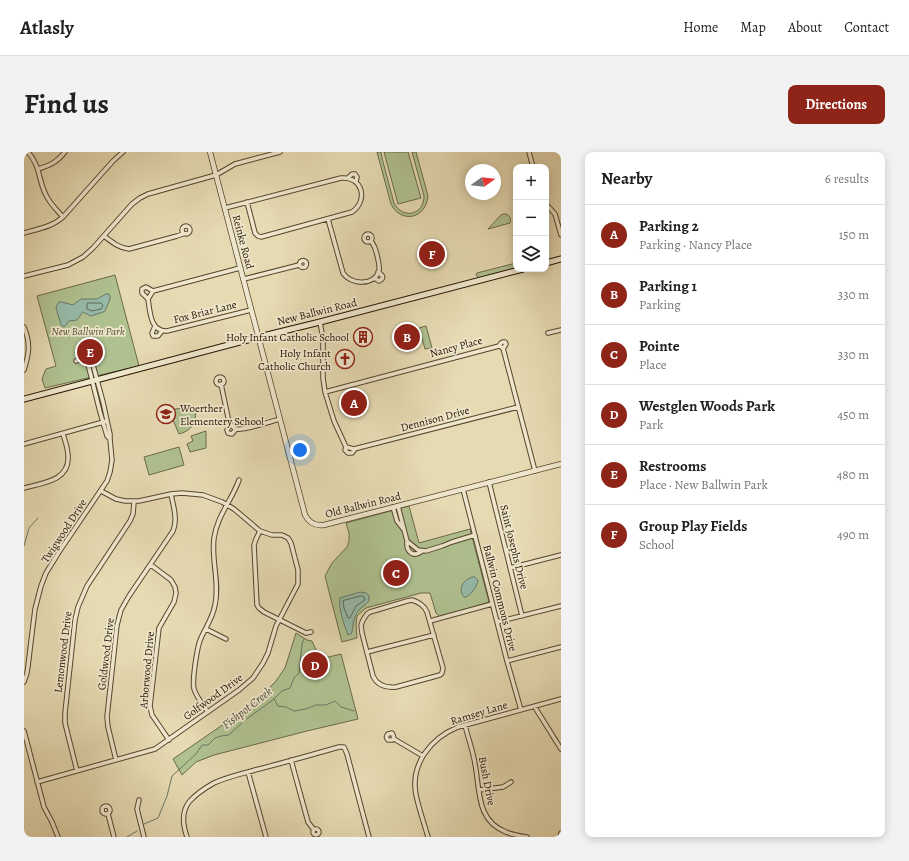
<!DOCTYPE html>
<meta charset="utf-8">
<style>
:root{--surface:#fff;--page:#f2f2f2;--text:#202124;--muted:#757577;--line:#e0e0e0;--accent:#8f2418}
body{margin:0;font-family:Alegreya,serif;background:var(--page);color:var(--text)}
.controls{position:absolute;right:12px;top:12px;display:grid;overflow:hidden;border-radius:8px;box-shadow:0 2px 10px #0003}
.controls button{width:36px;height:36px;display:grid;place-items:center;padding:0;border:0;border-bottom:1px solid var(--line);background:var(--surface);color:var(--text);font:20px sans-serif}
.compass{position:absolute;left:441px;top:12px;width:36px;height:36px;border-radius:50%;background:var(--surface);box-shadow:0 2px 10px #0003;rotate:75deg}
.you{position:absolute;left:276px;top:298px;width:14px;height:14px;margin:-10px;border:3px solid #fff;border-radius:50%;background:#1a73e8;box-shadow:0 0 0 6px #1a73e833}
.badge{display:grid;place-items:center;width:26px;height:26px;border-radius:50%;background:var(--accent);color:#fff;font-size:13px;font-weight:700}
.pin{position:absolute;translate:-50% -50%;border:2px solid #fff;box-shadow:0 1px 4px #0006}
.list{margin:0;padding:0;list-style:none}
h2{display:flex;justify-content:space-between;align-items:center;height:52px;margin:0;padding:0 16px;font-size:17px}
h2 small{font-size:13px;font-weight:400;color:var(--muted)}
.list li{display:grid;grid-template-columns:26px 1fr auto;gap:12px;align-items:center;box-sizing:border-box;height:60px;padding:0 16px;border-top:1px solid var(--line)}
.list b{display:block;font-size:15px;white-space:nowrap}
.list p{margin:0;font-size:13px;white-space:nowrap;color:var(--muted)}
.list em{font-size:13px;font-style:normal;color:var(--muted)}
.icon{flex:none;width:22px;height:22px;fill:none;stroke:currentColor;stroke-width:2;stroke-linecap:round;stroke-linejoin:round}
.map{position:relative;flex:none;width:537px;height:685px;overflow:hidden;border-radius:8px}
header{display:flex;align-items:center;gap:24px;box-sizing:border-box;height:56px;padding:0 20px;background:var(--surface);border-bottom:1px solid var(--line)}
header strong{font-size:19px}
nav{display:flex;gap:22px;margin-inline-start:auto;font-size:14px}
.intro{display:flex;align-items:center;justify-content:space-between;box-sizing:border-box;height:96px;padding:0 24px}
h1{margin:0;font-size:28px}
.button{padding:10px 18px;border-radius:8px;background:var(--accent);color:#fff;font-size:14px;font-weight:700}
main{display:flex;gap:24px;padding:0 24px}
aside{flex:1;background:var(--surface);border-radius:8px;box-shadow:0 2px 10px #0003}
.map>svg:first-child{display:block}
</style>
<header>
<strong>Atlasly</strong>
<nav><a>Home</a><a>Map</a><a>About</a><a>Contact</a></nav>
</header>
<div class="intro"><h1>Find us</h1><a class="button">Directions</a></div>
<main>
<div class="map">
<svg width="537" height="685" viewBox="0 0 537 685">
<rect width="100%" height="100%" fill="#e6dab2"/>
<filter id="stains"><feTurbulence type="fractalNoise" baseFrequency=".005" numOctaves="4"/><feColorMatrix values="0 0 0 0 .2 0 0 0 0 .09 0 0 0 0 .02 0 0 0 .5 -.17"/></filter>
<radialGradient id="worn" r=".72"><stop offset=".6" stop-color="#630" stop-opacity="0"/><stop offset="1" stop-color="#630" stop-opacity=".3"/></radialGradient>
<path fill="#b0c190" stroke="#6a6a4a" d="M353 0H357L358 6 370 51C379 68 400 63 400 44L388 0H392L404 44C402 67 377 72 367 52Z
M360 0H384L397 46 374 52Z
M479 62C485 61 488 67 486 71L464 77 477 63Z
M492 111V116L455 126 452 123 453 121Z
M91 123 115 214 21 236 18 227 22 217 32 214 13 144Z
M402 174 408 196 401 197 395 176Z
M170 254C174 267 170 278 155 282L145 259 146 258Z
M182 279V296L166 300 163 292 169 289 167 284Z
M155 295 160 313 125 323 120 305Z
M385 354 395 391 446 377 465 450 416 465 412 461 406 441H397L342 456 333 464 332 472 333 486 318 490 301 424 308 411 323 395 325 389V381L322 371Z
M272 481 283 488 288 489 296 507 317 502 334 567 283 579 190 603 172 610 158 623 149 607 229 552 252 529 261 516Z"/>
<path fill="#97bbaa" stroke="#697867" d="M82 142H85L86 144V147L81 159 79 160 67 164C54 158 61 159 53 168L45 169 40 175 37 173 32 156 33 153 35 150H38L49 153 57 147H73Z
M448 425H451L454 428C454 433 447 443 442 445H440C433 436 440 428 448 425Z
M336 440 342 441 345 444V449C342 453 337 455 335 458 330 464 329 472 328 480L327 482 324 483C320 473 314 455 316 446Z"/>
<g fill="none" stroke-linecap="round" stroke-linejoin="round">
<path stroke="#5e6756" stroke-width="1" d="M64 151H77L79 153 77 157 68 159 63 157V153Z
M337 444 340 445 341 448 332 454 326 466H324L320 456 319 449Z"/>
<path stroke="#697867" stroke-width="1" d="M0 394 5 376 14 366
M250 547 254 554 262 555 270 559 282 557 292 553H302L311 549 317 555 330 559
M120 672 134 666 143 644 148 624 159 614 172 602 178 593H184L191 586 197 584 205 583 220 569 250 547 258 539 266 536 270 526 275 521 278 492 280 487
M103 685 113 679"/>
<g stroke="#55452f" stroke-width="5.5">
<path id="minor" d="M4 0C17 15 14 28 22 43 26 52 33 58 39 65
M505 0 509 15
M14 17C27 13 33 10 41 0
M324 26 328 22H331L333 25 332 30
M522 52 531 62 537 83
M201 56 317 26C338 24 345 48 328 60L237 85 234 84 231 81 223 50
M304 67 319 121C327 133 350 134 355 119 356 113 354 108 353 103 352 98 350 93 347 89
M158 78a4 4 0 1 1 8 0a4 4 0 1 1-8 0Z
M0 81C14 77 28 75 39 65L89 9 99 0
M340 86a4 4 0 1 1 8 0a4 4 0 1 1-8 0Z
M80 84C88 90 95 96 105 97L153 84 159 82
M275.5 112a3.5 3.5 0 1 1 7 0a3.5 3.5 0 1 1-7 0Z
M0 124 44 113 59 105 69 96 108 52 116 46 124 42 192 23 211 12 256 0
M350 126 355 129 358 127C360 124 357 122 354 120
M220 127 275 113
M124 147C126 159 126 180 143 179L227 158
M124 147 129 139 216 116
M124 147 118 141V137L122 135 129 139
M296 170 299 187V226L301 240 310 269 322 295 330 297 494 255
M131 174 128 181 129 184H134L138 179
M0 175C7 192 5 202 0 218
M524 181 537 178
M475 194 477 191 479 190H481L482 192 479 197
M63 208 76 260 83 284 86 287
M192 229a4 4 0 1 1 8 0a4 4 0 1 1-8 0Z
M197 232 205 270C207 273 209 276 212 277 219 279 248 269 256 267
M301 240 475 194 479 196 480 200 511 319
M206 273 203 278 204 281 208 282 212 277
M0 292 83 269
M322 295 321 298 324 301H328L331 297
M465 330 498 464
M0 336C18 331 46 329 44 304 44 296 41 289 39 282
M439 337 483 509 497 558
M374 354 383 389 394 398 402 399 418 394 428 390 451 383
M369 355 373 369 380 378
M236 379 232 387 230 393 233 453 235 456 240 460 282 481 287 480
M383 389C382 400 389 406 398 399
M127 413 147 428 151 435 152 441 150 450 135 476 126 554 128 563 145 588
M486 416 537 403
M388 448C395 450 400 453 403 460L419 516 418 521 416 523 372 535C361 536 353 533 349 524L338 481 337 473 339 468 343 462 346 460 383 449Z
M406 469 468 452
M473 470 537 454
M182 477 202 487
M343 500 410 483
M483 509 537 495
M0 530 3 521 4 514 11 457 17 434 22 421 35 400 83 329 86 320 88 308 86 287V282L79 250 69 213 66 210 60 207 52 209
M511 554 512 557 537 597
M184 560C179 553 173 546 170 537 168 529 173 494 177 486 182 475 189 465 191 453 196 431 187 408 190 386 193 364 208 348 215 328
M441 573C444 586 449 599 451 612 456 637 452 669 482 680 489 683 496 684 503 685
M0 579 20 655 28 670 34 685
M370 587 368 588H364C362 586 362 584 364 582L368 581 369 583 370 587 399 604
M92 608 84 575 83 565 93 473 97 458 105 444 149 379C154 367 149 353 147 342
M267 608 284 670 290 678
M53 619 41 571V561L51 468 54 455 63 434 106 369 109 362 110 350
M224 620 242 685
M13 630 131 597 215 538 229 526 239 511 244 501 252 474 274 432V418L267 391 264 386 258 383H248L236 379 210 357 198 350 179 343 158 341 147 342 115 349H101L92 347 77 339
M455 638 479 635 487 630
M115 648 113 657 120 685
M78 658a4 4 0 1 1 8 0a4 4 0 1 1-8 0Z
M84 662 90 685
M289 680a3 3 0 1 1 6 0a3 3 0 1 1-6 0Z
M163 685C159 673 157 661 165 650 172 642 181 636 190 631 203 625 217 622 231 618 259 611 287 603 315 595H320L323 602 345 685
M404 685C400 671 395 657 392 643 386 612 407 586 434 575L537 547
M536 685 537 681"/>
</g>
<g stroke="#55452f" stroke-width="6">
<path id="tertiary" d="M186 0 281 363C285 371 291 374 300 373L537 312"/>
</g>
<g stroke="#251303" stroke-width="7">
<path id="secondary" d="M522 111 537 107
M0 247 231 186 296 170 499 117"/>
</g>
<use href="#minor" stroke="#efe7cd" stroke-width="3.5"/>
<use href="#tertiary" stroke="#efe7cd" stroke-width="4.5"/>
<use href="#secondary" stroke="#efe7cd" stroke-width="5"/>
</g>
<defs>
<g id="building-ring" transform="scale(1)"><circle r="9.5" fill="#efe7cd" stroke="#8f2418" stroke-width="1.5"/><path d="M-4-6H4V6H1V3H-1V6H-4ZM-2.5-4.3h1.7v1.8h-1.7ZM.8-4.3h1.7v1.8H.8ZM-2.5-1h1.7V.8h-1.7ZM.8-1h1.7V.8H.8Z" fill="#8f2418"/></g>
<g id="church-ring" transform="scale(1)"><circle r="9.5" fill="#efe7cd" stroke="#8f2418" stroke-width="1.5"/><path d="M-1.2-6h2.4v3.5h3.3v2.4h-3.3V6h-2.4V-.1h-3.3v-2.4h3.3Z" fill="#8f2418"/></g>
<g id="school-ring" transform="scale(1)"><circle r="9.5" fill="#efe7cd" stroke="#8f2418" stroke-width="1.5"/><path d="M0-5L7-2L0 1L-7-2ZM-4 1L0 2.5L4 1V4Q0 6-4 4Z" fill="#8f2418"/></g>
</defs>
<g fill-rule="evenodd">
<use href="#building-ring" x="339" y="185"/>
<use href="#church-ring" x="321" y="207"/>
<use href="#school-ring" x="142" y="262"/>
</g>
<g text-anchor="middle" dominant-baseline="central" stroke-width="3.5" stroke-linejoin="round" paint-order="stroke">
<g font-size="11" fill="#251303" stroke="#efe7cd">
<text transform="translate(219 90) rotate(75)">Reinke Road</text>
<text transform="translate(181 160) rotate(-14)">Fox Briar Lane</text>
<text transform="translate(293 160) rotate(-14)">New Ballwin Road</text>
<text transform="translate(432 195) rotate(-15)">Nancy Place</text>
<text transform="translate(411 267) rotate(-15)">Dennison Drive</text>
<text transform="translate(339 353) rotate(-14)">Old Ballwin Road</text>
<text transform="translate(40 379) rotate(-57)">Twigwood Drive</text>
<text transform="translate(490 395) rotate(76)">Saint Josephs Drive</text>
<text transform="translate(476 446) rotate(76)">Ballwin Commons Drive</text>
<text transform="translate(39 500) rotate(-83)">Lemonwood Drive</text>
<text transform="translate(82 502) rotate(-83)">Goldwood Drive</text>
<text transform="translate(123 518) rotate(-85)">Arborwood Drive</text>
<text transform="translate(189 545) rotate(-36)">Golfwood Drive</text>
<text transform="translate(455 561) rotate(-17)">Ramsey Lane</text>
<text transform="translate(463 629) rotate(79)">Bush Drive</text>
</g>
<g font-size="11" font-style="italic" fill="#565034" stroke="#efe7cd">
<text x="64" y="179">New Ballwin Park</text>
</g>
<g font-size="11" fill="#251303" stroke="#efe7cd" text-anchor="end">
<text x="325" y="185">Holy Infant Catholic School</text>
<text x="307" y="201">Holy Infant<tspan x="307" dy="13">Catholic Church</tspan></text>
<text x="156" y="256" text-anchor="start">Woerther<tspan x="156" dy="13">Elementery School</tspan></text>
</g>
<g font-size="12" font-style="italic" fill="#4d4e3d" stroke="#efe7cd">
<text transform="translate(223 556) rotate(-38)">Fishpot Creek</text>
</g>
</g>
<rect width="100%" height="100%" filter="url(#stains)"/>
<rect width="100%" height="100%" fill="url(#worn)"/>
</svg>
<div class="controls">
<button>+</button>
<button>−</button>
<button><svg class="icon" aria-label="layers" viewBox="0 0 24 24"><path d="M12 4l9 5-9 5-9-5zM3 14l9 5 9-5"/></svg></button>
</div>
<svg class="compass" viewBox="-18 -18 36 36"><path d="M0-13l5 13h-10z" fill="#e53935"/><path d="M0 13l5-13h-10z" fill="#757577"/></svg>
<div class="you"></div>
<div class="pin badge" style="left:330px;top:251px">A</div>
<div class="pin badge" style="left:383px;top:185px">B</div>
<div class="pin badge" style="left:372px;top:421px">C</div>
<div class="pin badge" style="left:291px;top:513px">D</div>
<div class="pin badge" style="left:66px;top:200px">E</div>
<div class="pin badge" style="left:408px;top:102px">F</div>
</div>
<aside>
<h2>Nearby<small>6 results</small></h2>
<ul class="list">
<li><span class="badge">A</span><div><b>Parking 2</b><p>Parking · Nancy Place</p></div><em>150 m</em></li>
<li><span class="badge">B</span><div><b>Parking 1</b><p>Parking</p></div><em>330 m</em></li>
<li><span class="badge">C</span><div><b>Pointe</b><p>Place</p></div><em>330 m</em></li>
<li><span class="badge">D</span><div><b>Westglen Woods Park</b><p>Park</p></div><em>450 m</em></li>
<li><span class="badge">E</span><div><b>Restrooms</b><p>Place · New Ballwin Park</p></div><em>480 m</em></li>
<li><span class="badge">F</span><div><b>Group Play Fields</b><p>School</p></div><em>490 m</em></li>
</ul>
</aside>
</main>
